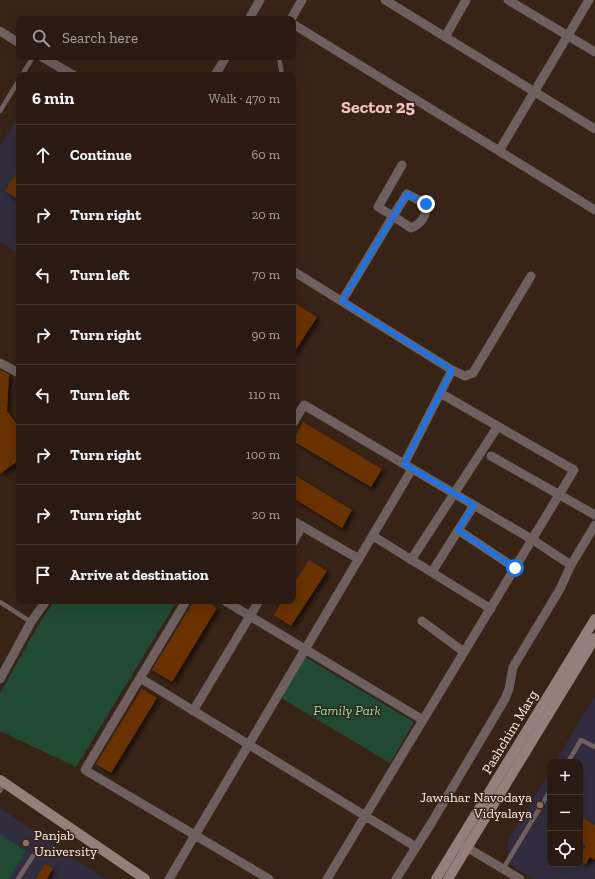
<!DOCTYPE html>
<meta charset="utf-8">
<style>
:root{--surface:#2a1a11;--page:#32231a;--text:#f1f3f6;--muted:#a5a19f;--line:#463831}
body{margin:0;font-family:"Zilla Slab",serif;background:var(--page);color:var(--text)}
.controls{position:absolute;right:12px;bottom:12px;display:grid;overflow:hidden;border-radius:8px;box-shadow:0 4px 16px #0002}
.controls button{width:36px;height:36px;display:grid;place-items:center;padding:0;border:0;border-bottom:1px solid var(--line);background:var(--surface);color:var(--text);font:20px sans-serif}
.stop{position:absolute;width:12px;height:12px;margin:-9px;border:3px solid #1a73e8;border-radius:50%;background:#fff}
.stop.end{background:#1a73e8;border-color:#fff;box-shadow:0 1px 4px #0008}
.list{margin:0;padding:0;list-style:none}
h2{display:flex;justify-content:space-between;align-items:center;height:52px;margin:0;padding:0 16px;font-size:17px}
h2 small{font-size:13px;font-weight:400;color:var(--muted)}
.list li{display:grid;grid-template-columns:26px 1fr auto;gap:12px;align-items:center;box-sizing:border-box;height:60px;padding:0 16px;border-top:1px solid var(--line)}
.list b{display:block;font-size:15px;white-space:nowrap}
.list em{font-size:13px;font-style:normal;color:var(--muted)}
.icon{flex:none;width:22px;height:22px;fill:none;stroke:currentColor;stroke-width:2;stroke-linecap:round;stroke-linejoin:round}
.map{position:relative;flex:none;width:595px;height:879px;overflow:hidden}
.search{position:absolute;background:var(--surface);box-shadow:0 4px 16px #0002;left:16px;top:16px;width:280px;height:44px;display:flex;align-items:center;gap:10px;box-sizing:border-box;padding:0 14px;border-radius:8px;color:var(--muted);font-size:15px}
.panel{position:absolute;background:var(--surface);box-shadow:0 4px 16px #0002;left:16px;top:72px;width:280px;height:532px;border-radius:8px}
.map>svg:first-child{display:block}
</style>
<div class="map">
<svg width="595" height="879" viewBox="0 0 595 879">
<defs>
<filter id="shadow"><feDropShadow dx="3" dy="3" stdDeviation="2" flood-color="#0009"/></filter>
</defs>
<rect width="100%" height="100%" fill="#382317"/>
<path fill="#312d3e" d="M19 115V254L0 242V146Z
M595 696V879H534L514 867 508 859V840L550 771V864H580V762H555Z
M0 808 105 879H0Z"/>
<path fill="#214a33" d="M54 601H177L76 767 0 731V693L36 629Z
M305 657 414 722 390 763 281 698Z
M0 834 26 851 9 879H0Z"/>
<path fill="#693303" filter="url(#shadow)" d="M19 169V200L5 191Z
M293 302 317 317 293 354Z
M0 370 9 374 7 411 19 427V460L0 474Z
M303 422 382 469 371 487 293 441Z
M293 474 352 510 342 528 293 498Z
M309 560 327 571 291 626 274 615 282 601H293V585Z
M194 601H205L217 608 172 682 152 670Z
M142 689 157 698 111 773 96 764Z
M580 816 595 825V860L590 857 586 864 580 861V855L586 846 580 843Z
M45 864 53 868 47 879H36Z"/>
<g fill="none" stroke-linecap="round" stroke-linejoin="round">
<path stroke="#6d605e" stroke-width="4.5" d="M279 57 282 75
M22 75 33 57
M0 111 19 80
M0 602 31 622
M568 762 581 740 595 747
M0 791 1 789
M503 869 550 791
M18 879 33 856"/>
<path stroke="#6d605e" stroke-width="9" d="M385 0 595 129
M508 0 595 52
M249 19 260 0
M291 19 302 0
M293 24 595 210
M0 31 19 43
M445 37 466 0
M42 57 73 75
M215 75 226 57
M499 151 589 0
M407 194 426 204C427 216 422 223 411 228L393 216Z
M293 271 452 370 404 464
M342 301 393 216 378 207 402 165
M0 363 19 373
M452 370 465 376 473 373 531 276
M293 423 304 405 533 540 571 565
M491 456 595 515
M293 521 359 559
M458 530 515 568
M373 536 491 609
M293 542 302 526
M411 560 498 426
M432 572 474 505
M186 601 85 770 269 879
M225 601 423 720
M422 621 464 652
M140 678 416 847
M0 679 31 622 46 601
M193 711 259 601
M461 844 520 879
M169 879 412 469
M327 879 574 470 440 393
M396 879 432 822 505 699 509 689 513 667 560 589 571 565 595 525"/>
<path stroke="#947f7b" stroke-width="10" d="M0 780 145 879
M436 879 595 619
M448 879 595 638"/>
</g>
<g fill="none" stroke-linecap="round" stroke-linejoin="round">
<path stroke="#1a73e8" stroke-width="5" d="M426 204 407 194 342 301 452 370 404 464 474 505 458 530 515 568"/>
</g>
<g fill="#8d6e63" stroke="#382317" stroke-width="1.5">
<circle cx="540" cy="805" r="4"/>
<circle cx="26" cy="843" r="4"/>
</g>
<g text-anchor="middle" dominant-baseline="central" stroke-width="3" stroke-linejoin="round" paint-order="stroke">
<g font-size="14" font-style="italic" fill="#84e7ae" stroke="#382317">
<text x="347" y="710">Family Park</text>
</g>
<g font-size="14" fill="#fdeee6" stroke="#382317">
<text transform="translate(510 732) rotate(-59)">Pashchim Marg</text>
</g>
<g font-size="14" fill="#fdeee6" stroke="#382317" text-anchor="end">
<text x="532" y="797">Jawahar Navodaya<tspan x="532" dy="16">Vidyalaya</tspan></text>
<text x="34" y="835" text-anchor="start">Panjab<tspan x="34" dy="16">University</tspan></text>
</g>
<g font-size="18" font-weight="bold" fill="#f5c1c4" stroke="#382317">
<text x="378" y="107">Sector 25</text>
</g>
</g>
</svg>
<div class="controls">
<button>+</button>
<button>−</button>
<button><svg class="icon" aria-label="locate" viewBox="0 0 24 24"><circle cx="12" cy="12" r="6"/><path d="M12 2v4M12 18v4M2 12h4M18 12h4"/></svg></button>
</div>
<div class="stop" style="left:515px;top:568px"></div>
<div class="stop end" style="left:426px;top:204px"></div>
<div class="search"><svg class="icon" aria-label="search" viewBox="0 0 24 24"><circle cx="10" cy="10" r="6"/><path d="M15 15l6 6"/></svg>Search here</div>
<section class="panel">
<h2>6 min<small>Walk · 470 m</small></h2>
<ul class="list">
<li><svg class="icon" aria-label="ahead" viewBox="0 0 24 24"><path d="M12 20V5M6 11l6-6 6 6"/></svg><div><b>Continue</b></div><em>60 m</em></li>
<li><svg class="icon" aria-label="right" viewBox="0 0 24 24"><path d="M7 20v-9h11M14 6l5 5-5 5"/></svg><div><b>Turn right</b></div><em>20 m</em></li>
<li><svg class="icon" aria-label="left" viewBox="0 0 24 24"><path d="M17 20v-9H6M10 6l-5 5 5 5"/></svg><div><b>Turn left</b></div><em>70 m</em></li>
<li><svg class="icon" aria-label="right" viewBox="0 0 24 24"><path d="M7 20v-9h11M14 6l5 5-5 5"/></svg><div><b>Turn right</b></div><em>90 m</em></li>
<li><svg class="icon" aria-label="left" viewBox="0 0 24 24"><path d="M17 20v-9H6M10 6l-5 5 5 5"/></svg><div><b>Turn left</b></div><em>110 m</em></li>
<li><svg class="icon" aria-label="right" viewBox="0 0 24 24"><path d="M7 20v-9h11M14 6l5 5-5 5"/></svg><div><b>Turn right</b></div><em>100 m</em></li>
<li><svg class="icon" aria-label="right" viewBox="0 0 24 24"><path d="M7 20v-9h11M14 6l5 5-5 5"/></svg><div><b>Turn right</b></div><em>20 m</em></li>
<li><svg class="icon" aria-label="arrive" viewBox="0 0 24 24"><path d="M6 21V4h12l-3 4 3 4H6"/></svg><div><b>Arrive at destination</b></div></li>
</ul>
</section>
</div>
